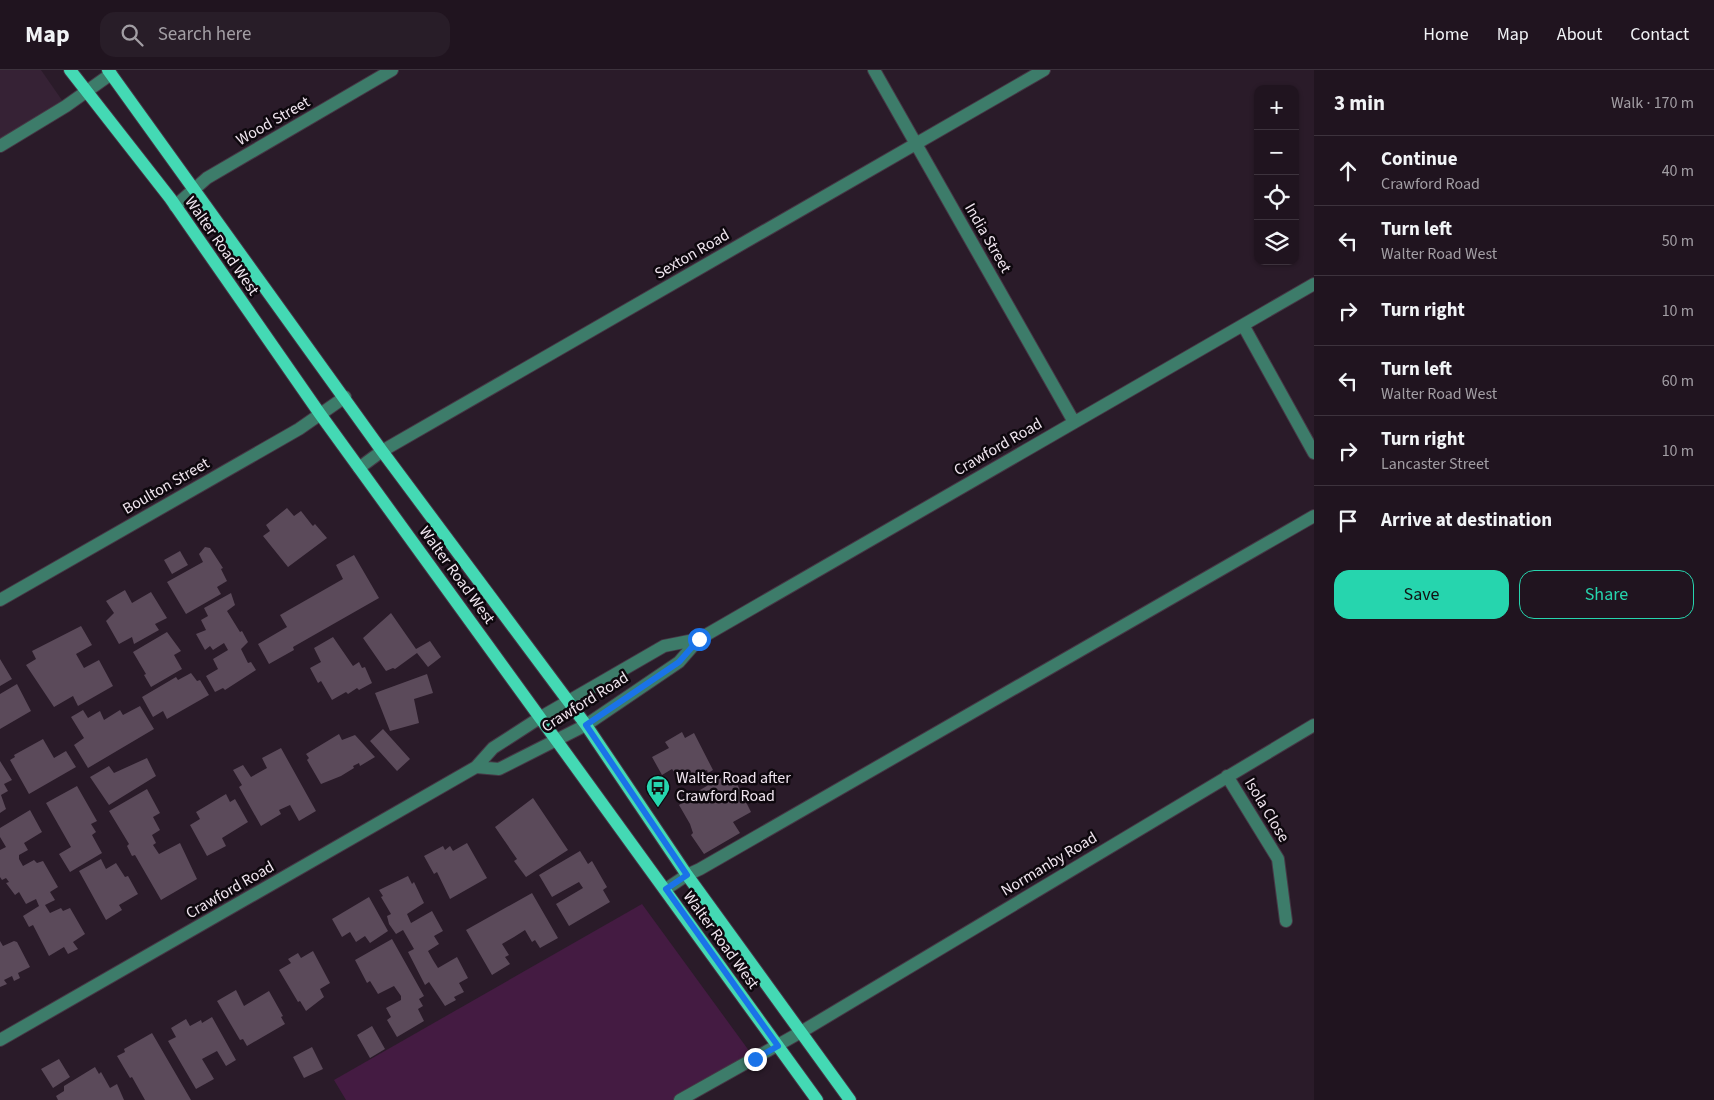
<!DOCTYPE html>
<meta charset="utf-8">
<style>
:root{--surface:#20141f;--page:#281d28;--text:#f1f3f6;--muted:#a29ea4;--line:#3d333d;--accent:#26d5ae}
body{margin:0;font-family:"Source Sans 3",sans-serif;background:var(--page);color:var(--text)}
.controls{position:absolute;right:15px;top:15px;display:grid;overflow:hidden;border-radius:10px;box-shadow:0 1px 4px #0004}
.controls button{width:45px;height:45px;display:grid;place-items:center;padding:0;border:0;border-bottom:1px solid var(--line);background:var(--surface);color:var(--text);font:25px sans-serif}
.stop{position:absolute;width:15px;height:15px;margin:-11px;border:4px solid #1a73e8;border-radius:50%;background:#fff}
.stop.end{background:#1a73e8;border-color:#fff;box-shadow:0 1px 5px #0008}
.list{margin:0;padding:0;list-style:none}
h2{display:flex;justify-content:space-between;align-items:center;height:65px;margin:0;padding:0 20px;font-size:21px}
h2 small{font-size:16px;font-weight:400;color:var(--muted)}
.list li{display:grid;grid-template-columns:32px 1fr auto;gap:15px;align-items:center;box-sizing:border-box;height:70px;padding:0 20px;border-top:1px solid var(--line)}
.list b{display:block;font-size:19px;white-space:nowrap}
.list p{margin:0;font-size:16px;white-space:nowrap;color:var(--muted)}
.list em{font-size:16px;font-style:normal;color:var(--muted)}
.actions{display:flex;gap:10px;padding:15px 20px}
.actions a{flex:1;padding:11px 0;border:1px solid var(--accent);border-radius:15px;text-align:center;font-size:18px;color:var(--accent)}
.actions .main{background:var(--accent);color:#111}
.icon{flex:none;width:28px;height:28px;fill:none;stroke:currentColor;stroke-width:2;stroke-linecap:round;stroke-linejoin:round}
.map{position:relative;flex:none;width:1314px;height:1030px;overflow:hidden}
header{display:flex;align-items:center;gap:30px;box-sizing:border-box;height:70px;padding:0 25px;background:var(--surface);border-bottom:1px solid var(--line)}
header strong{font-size:24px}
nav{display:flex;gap:28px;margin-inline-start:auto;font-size:18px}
.search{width:350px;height:45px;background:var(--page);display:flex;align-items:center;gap:12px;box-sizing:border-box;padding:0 18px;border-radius:15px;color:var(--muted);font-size:19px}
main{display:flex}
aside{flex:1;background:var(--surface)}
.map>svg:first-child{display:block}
</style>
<header>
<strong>Map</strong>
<div class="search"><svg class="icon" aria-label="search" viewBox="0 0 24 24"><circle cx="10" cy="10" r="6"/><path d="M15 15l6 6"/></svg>Search here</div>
<nav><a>Home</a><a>Map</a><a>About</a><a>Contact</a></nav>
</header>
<main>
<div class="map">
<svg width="1314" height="1030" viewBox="0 0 1314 1030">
<rect width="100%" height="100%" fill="#2a1b29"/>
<path fill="#362235" d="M0 0H41L66 36 0 76Z"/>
<path fill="#441b42" d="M642 834 755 989 680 1030H346L334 1010Z"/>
<path fill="#5b4a5a" d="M287 438 294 446 301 441 312 455 313 456 315 454 327 468 288 497 263 466 270 461 266 455Z
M205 477 210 478 223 498 221 499 227 511 217 517 221 524 186 544 167 512 203 492 199 484Z
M180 481 188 495 172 504 164 490Z
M354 485 379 528 293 577 294 580 269 594 258 574 287 557 280 545 343 509 336 495Z
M125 520 132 533 151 522 167 548 155 554 159 560 134 574 132 567 119 574 106 551 114 543 106 531Z
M231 523 235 535 227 541 240 562 242 561 248 572 241 579 248 593 251 592 256 600 225 620 223 618 215 622 206 606 218 599 213 589 228 580 224 573 213 580 210 576 205 580 196 564 206 560 201 550 208 546 204 538Z
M391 543 416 579 430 571 441 587 428 597 417 583 395 599 393 598 386 601 363 568Z
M81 556 92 575 76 584 84 598 99 590 113 616 78 636 73 626 54 637 26 595 36 589 32 581Z
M167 562 181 581 174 585 182 599 151 617 144 605 146 604 133 582Z
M333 567 353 596 359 592 362 598 365 597 372 613 359 620 357 618 348 624 346 622 332 630 321 611 318 613 310 598 321 592 314 578Z
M0 589 12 609 0 616Z
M191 603 197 611 200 610 209 625 167 649 163 641 153 647 142 627 176 607 178 610Z
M427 604 433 623 414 629 419 653 390 661 375 623Z
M17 614 31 641 0 659V624Z
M140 636 154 659 88 698 74 675 84 668 71 647 83 640 88 648 100 641 104 650 120 640 123 645Z
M383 659 410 689 397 701 370 671Z
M682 662 685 668 694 663 713 700 708 703 707 700 682 713 672 699 662 705 652 687 669 678 665 672Z
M339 664 342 670 355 665 375 687 360 696 359 693 353 696 354 698 341 706 321 714 307 690 309 688 306 684Z
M43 669 54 688 66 681 76 697 29 724 10 690 15 687 14 685Z
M281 678 316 741 299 751 290 735 279 740 281 744 261 756 239 717 242 715 233 700 243 695 251 707 267 698 262 688Z
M147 688 156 706 109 735 90 707 109 696 114 703Z
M0 691 12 710 4 714 8 721 1 725 6 739 0 743Z
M731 702 751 742 733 752 740 763 704 784 691 765 693 763 690 754 679 735 682 733 681 731Z
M77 716 97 751 91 754 96 762 92 765 102 783 70 802 59 784 71 777 46 733Z
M147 719 160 743 153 747 160 760 152 765 156 773 153 775 159 784 180 773 197 809 161 830 135 785 132 786 127 776 129 774 109 741Z
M226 724 230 732 235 729 248 752 222 768 226 776 207 786 190 755 200 749 196 742Z
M533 728 568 780 526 807 514 791 517 789 495 757Z
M30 740 42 762 24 773 28 780 19 785V789L23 796 34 790 37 793 43 791 58 817 50 822 55 830 45 835 50 843 61 838 63 841 70 838 85 864 73 872 78 879 68 884 64 877 49 886 33 855 29 857 23 846 39 836 36 829 26 834 19 822 15 825 6 813 9 812 6 808 2 810 0 807V780L6 777 0 767V758Z
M467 773 487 808 450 829 437 802 434 804 424 786 443 776 445 780 450 776 453 781Z
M580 781 588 794 592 791 607 817 603 820 610 832 569 856 556 834 583 818 579 812 552 827 539 805Z
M101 789 106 799 116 793 125 807 128 806 138 824 119 835 122 840 106 850 79 801Z
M408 806 412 814 414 812 424 833 407 844 411 853 432 841 443 861 434 866 439 874 428 881 433 890 438 898 457 887 468 908 459 913 464 922 454 927 456 930 445 936 429 912 425 915 408 882 414 879 403 860 396 864 389 854 387 846 391 844 381 827 383 826 379 820Z
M532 823 558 868 540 878 535 870 532 872 525 860 514 867 502 874 509 885 505 887 510 894 492 905 466 860Z
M369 827 388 861 370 873 365 866 356 872 350 862 342 867 332 849Z
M392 869 424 926 419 929 423 936 418 939 424 951 397 967 387 950 391 947 386 938 401 930V926L394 916 378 924 370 911 367 913 355 890Z
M0 871 3 876 14 871 17 872 30 897 18 903 20 908 14 911 12 906 4 910 7 914 0 917Z
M313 881 330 913 320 919 324 927 306 941 300 931 298 932 279 900 291 893 288 889 298 883 301 888Z
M236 920 244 936 269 921 283 946 281 947 285 954 247 976 243 969 240 970 217 931Z
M212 947 236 990 226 996 217 981 202 989 214 1009 196 1019 168 971 176 967 171 958 186 949 190 956 201 950 202 953Z
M372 956 385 979 370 988 357 965Z
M152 963 191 1030H145L132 1007 130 1008 117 986 125 982 124 979Z
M312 977 323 999 304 1008 293 987Z
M59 989 70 1007 53 1018 41 999Z
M95 997 99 1004 101 1002 110 1018 117 1014 124 1030H58L56 1026 64 1021V1016Z"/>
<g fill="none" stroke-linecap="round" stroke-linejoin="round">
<g stroke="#463745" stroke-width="14">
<path id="minor" d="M874 0 1074 352
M0 76 66 36 111 4
M175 136 207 108 392 0
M1243 255 1314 383
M359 398 382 381 1044 0
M0 530 299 359 345 327
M476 697 499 699 586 655 679 592 699 569
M1227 706 1278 789 1286 851
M666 819 687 805 700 799 1314 446
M0 970 476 697 493 678 541 647 664 576 699 569 1314 214
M680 1030 801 962 1314 655"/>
</g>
<g stroke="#463745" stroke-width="14">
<path id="major" d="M70 0 170 128 320 344 817 1030
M108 0 382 381 586 655 687 805 850 1030"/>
</g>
<use href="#minor" stroke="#3d7c6a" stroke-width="12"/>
<use href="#major" stroke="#44d9b4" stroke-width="12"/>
</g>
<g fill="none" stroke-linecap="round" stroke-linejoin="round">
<path stroke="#1a73e8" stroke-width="6" d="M699 569 679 592 586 655 687 805 666 819 778 976 755 989"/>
</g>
<defs>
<g id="bus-pin" transform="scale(1.25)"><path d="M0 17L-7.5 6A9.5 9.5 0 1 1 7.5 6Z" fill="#26d5ae" stroke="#0e080e"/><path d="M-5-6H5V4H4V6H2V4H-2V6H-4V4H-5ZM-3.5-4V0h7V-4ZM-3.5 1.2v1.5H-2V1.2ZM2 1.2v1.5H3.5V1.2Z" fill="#111"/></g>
</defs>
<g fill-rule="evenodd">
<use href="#bus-pin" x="658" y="717"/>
</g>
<g text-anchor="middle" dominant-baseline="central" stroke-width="5" stroke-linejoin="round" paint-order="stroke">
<g font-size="16" fill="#f0e5ef" stroke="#0e080e">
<text transform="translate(273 51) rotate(-30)">Wood Street</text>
<text transform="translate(988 168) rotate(60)">India Street</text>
<text transform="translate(222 176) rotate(55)">Walter Road West</text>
<text transform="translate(692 184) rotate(-30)">Sexton Road</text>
<text transform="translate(998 377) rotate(-30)">Crawford Road</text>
<text transform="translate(166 416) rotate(-30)">Boulton Street</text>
<text transform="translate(457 505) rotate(54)">Walter Road West</text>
<text transform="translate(585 632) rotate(-32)">Crawford Road</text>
<text transform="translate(1267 740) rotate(59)">Isola Close</text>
<text transform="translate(1049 794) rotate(-31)">Normanby Road</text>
<text transform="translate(230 820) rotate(-30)">Crawford Road</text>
<text transform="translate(721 870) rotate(54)">Walter Road West</text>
</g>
<g font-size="16" fill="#f0e5ef" stroke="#0e080e" text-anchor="start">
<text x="676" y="708">Walter Road after<tspan x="676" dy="18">Crawford Road</tspan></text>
</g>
</g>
</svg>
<div class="controls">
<button>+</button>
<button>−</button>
<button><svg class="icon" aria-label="locate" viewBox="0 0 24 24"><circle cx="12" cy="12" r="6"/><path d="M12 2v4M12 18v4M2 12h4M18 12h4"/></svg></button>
<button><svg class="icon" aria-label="layers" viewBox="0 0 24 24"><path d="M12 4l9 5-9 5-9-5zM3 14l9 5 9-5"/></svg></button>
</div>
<div class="stop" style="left:699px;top:569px"></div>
<div class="stop end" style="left:755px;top:989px"></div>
</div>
<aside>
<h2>3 min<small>Walk · 170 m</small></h2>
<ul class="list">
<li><svg class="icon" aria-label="ahead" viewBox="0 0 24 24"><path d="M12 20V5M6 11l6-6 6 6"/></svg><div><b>Continue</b><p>Crawford Road</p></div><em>40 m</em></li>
<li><svg class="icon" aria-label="left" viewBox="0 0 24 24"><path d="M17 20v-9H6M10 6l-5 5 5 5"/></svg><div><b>Turn left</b><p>Walter Road West</p></div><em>50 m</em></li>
<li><svg class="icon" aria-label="right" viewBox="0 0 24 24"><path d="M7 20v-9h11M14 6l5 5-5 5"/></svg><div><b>Turn right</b></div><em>10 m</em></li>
<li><svg class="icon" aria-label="left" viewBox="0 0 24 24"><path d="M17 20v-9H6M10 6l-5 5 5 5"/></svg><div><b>Turn left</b><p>Walter Road West</p></div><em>60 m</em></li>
<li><svg class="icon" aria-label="right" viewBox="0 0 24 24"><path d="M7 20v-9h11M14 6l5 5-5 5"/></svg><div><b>Turn right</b><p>Lancaster Street</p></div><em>10 m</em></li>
<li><svg class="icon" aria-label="arrive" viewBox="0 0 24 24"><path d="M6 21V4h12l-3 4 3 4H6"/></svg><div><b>Arrive at destination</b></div></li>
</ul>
<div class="actions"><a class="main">Save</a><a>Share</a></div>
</aside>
</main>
